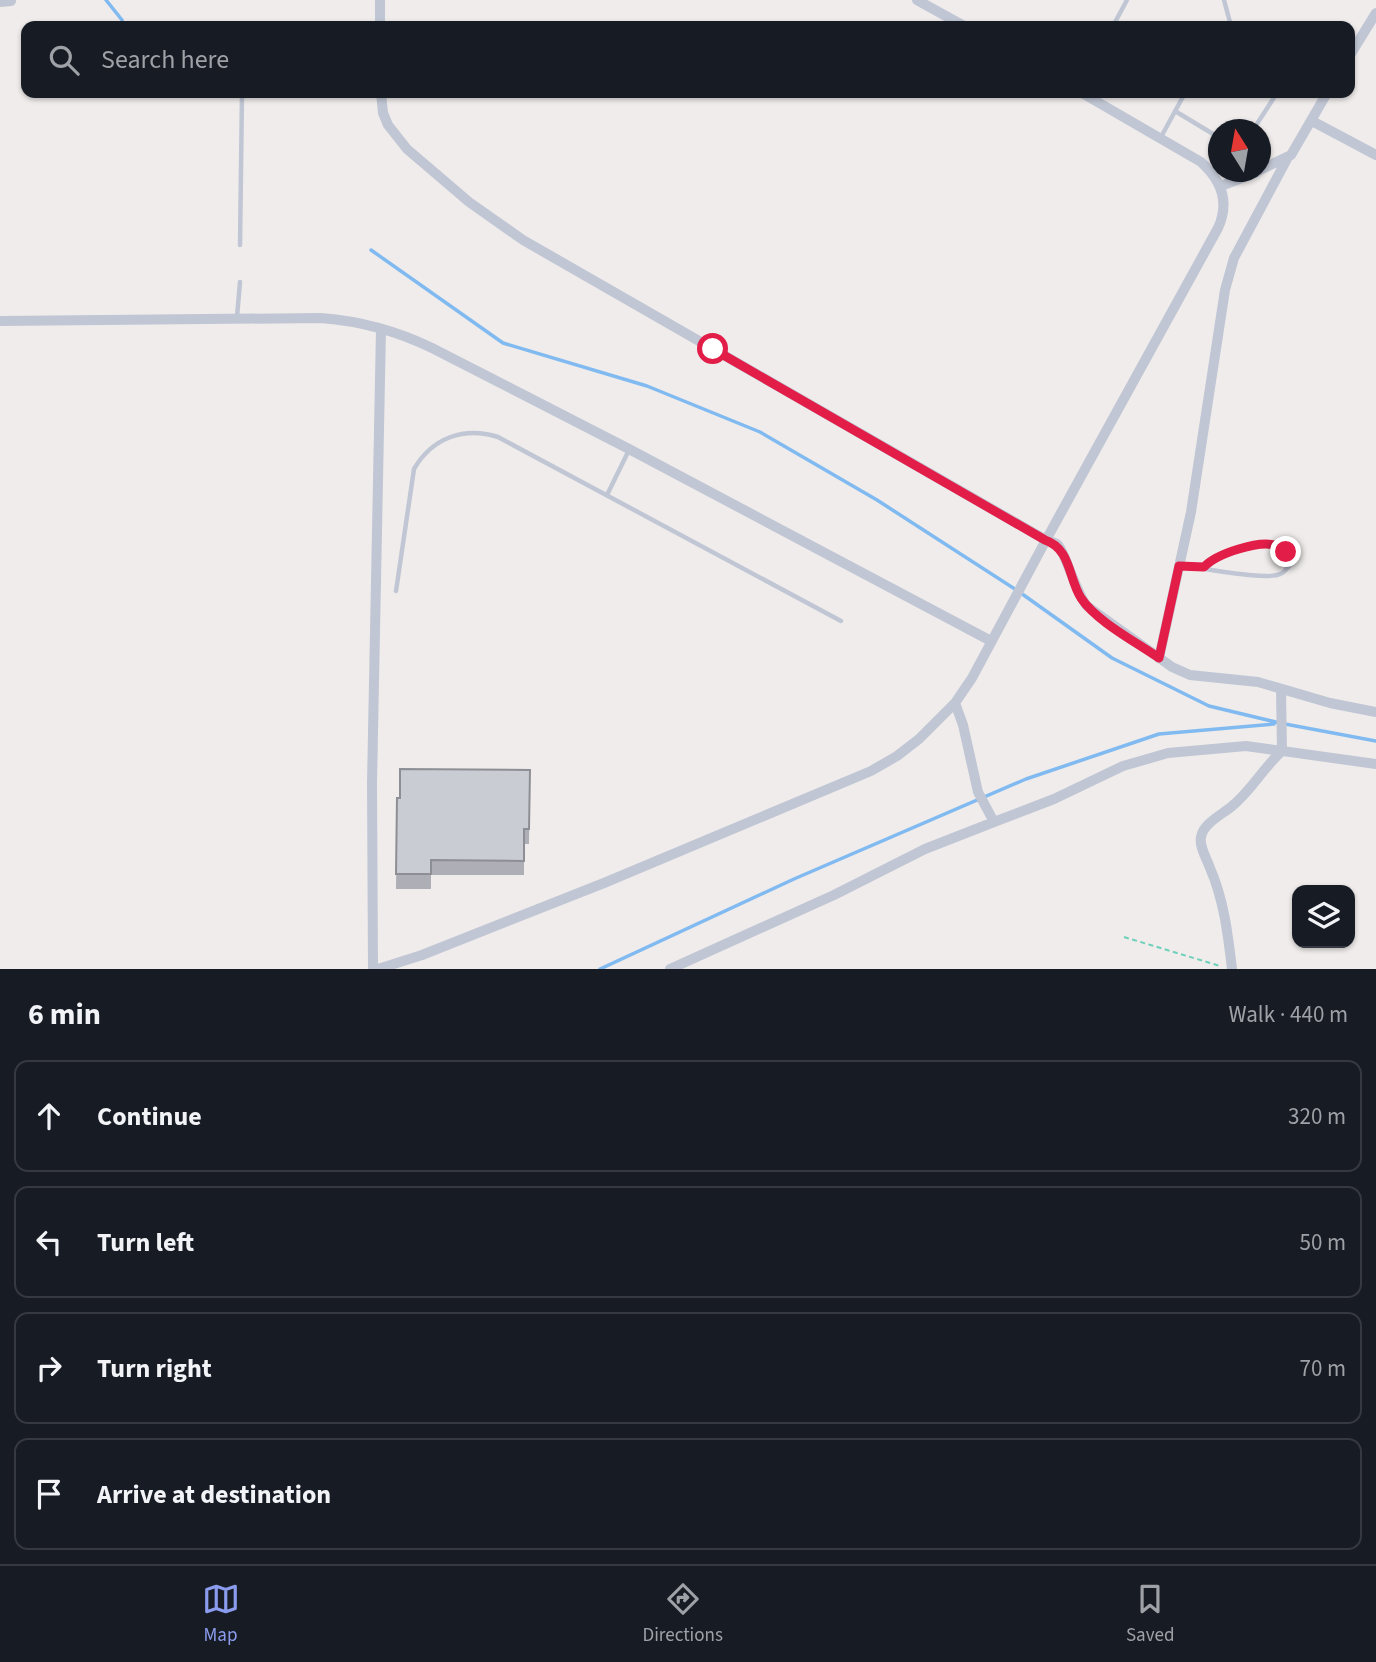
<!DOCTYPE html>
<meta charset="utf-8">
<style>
:root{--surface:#171b24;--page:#20242c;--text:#f1f3f6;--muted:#9ea1a6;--line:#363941;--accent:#8b9cee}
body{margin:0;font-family:"Source Sans 3",sans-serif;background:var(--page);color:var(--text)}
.controls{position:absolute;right:21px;bottom:21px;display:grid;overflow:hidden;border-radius:14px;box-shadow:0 2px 5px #0004}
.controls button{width:63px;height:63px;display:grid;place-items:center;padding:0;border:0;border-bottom:2px solid var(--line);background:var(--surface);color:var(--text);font:35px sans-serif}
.compass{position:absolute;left:1208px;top:119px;width:63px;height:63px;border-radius:50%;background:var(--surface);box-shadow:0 2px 5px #0004;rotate:349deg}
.stop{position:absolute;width:21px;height:21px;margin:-16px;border:5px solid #e11d48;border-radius:50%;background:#fff}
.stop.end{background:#e11d48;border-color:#fff;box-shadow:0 2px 7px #0008}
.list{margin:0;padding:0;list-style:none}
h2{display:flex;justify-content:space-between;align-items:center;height:91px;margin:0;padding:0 28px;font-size:30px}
h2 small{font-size:23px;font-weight:400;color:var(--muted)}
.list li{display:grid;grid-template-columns:46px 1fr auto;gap:21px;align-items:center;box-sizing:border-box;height:112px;margin:0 14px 14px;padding:0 14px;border:2px solid var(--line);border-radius:14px}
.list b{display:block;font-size:26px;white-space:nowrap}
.list em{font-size:23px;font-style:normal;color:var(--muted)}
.icon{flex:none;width:38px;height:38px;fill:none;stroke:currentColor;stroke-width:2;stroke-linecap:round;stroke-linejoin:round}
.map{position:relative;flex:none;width:1376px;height:969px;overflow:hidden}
.search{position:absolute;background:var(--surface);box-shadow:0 2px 5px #0004;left:21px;right:21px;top:21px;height:77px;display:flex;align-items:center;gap:18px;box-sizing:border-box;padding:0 24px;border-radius:14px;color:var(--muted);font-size:26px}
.sheet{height:595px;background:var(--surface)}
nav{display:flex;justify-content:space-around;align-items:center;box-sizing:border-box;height:98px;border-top:2px solid var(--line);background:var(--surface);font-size:19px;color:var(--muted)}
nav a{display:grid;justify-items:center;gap:4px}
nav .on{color:var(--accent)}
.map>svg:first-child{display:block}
</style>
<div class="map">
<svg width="1376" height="969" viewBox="0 0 1376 969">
<rect width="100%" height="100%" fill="#efeceb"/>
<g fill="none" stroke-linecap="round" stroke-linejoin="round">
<path stroke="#80baf0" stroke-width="3.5" d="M106 0 122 20
M371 250 503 343 647 386 760 432 877 500 1018 591 1112 658 1209 706 1280 723
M1285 724 1376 741
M600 969 794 879 1026 779 1159 734 1274 724"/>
<path stroke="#6cd0ba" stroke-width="2" stroke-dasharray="5 3.5" stroke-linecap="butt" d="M1124 937 1220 966"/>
<path stroke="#c1c6d4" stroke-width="4.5" d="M1224 0 1231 26
M1113 26 1127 0
M1175 111 1218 137
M1253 130 1277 93
M1161 137 1185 93
M240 245 242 93
M237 317 240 282
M607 495 629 450
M1180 566C1201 567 1266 581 1280 574 1284 573 1289 566 1292 563L1279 546C1274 545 1267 543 1262 543 1245 544 1215 554 1204 567
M396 591 414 469C432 438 464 426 498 437L841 621"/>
<path stroke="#c1c6d4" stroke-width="10" d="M917 0 964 26
M0 2 11 1
M380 26V0
M1350 55 1376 13
M381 93 383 113 388 125 407 149 469 202 523 240 1046 540C1049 541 1053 542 1057 544 1064 549 1076 593 1087 606L1172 667 1190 675 1258 682 1330 703 1376 712
M1312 121 1376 155
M1260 170 1291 155 1327 93
M1221 186 1257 172
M0 321 321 318C360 321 397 331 432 348L629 449 991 641
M1159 658 1191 512 1225 290 1234 258 1287 159
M955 703 963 725 978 792 994 822 1054 799 1123 766 1168 753 1246 746 1376 764
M373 969 372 783 381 329
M378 969 422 955 604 883 871 771 897 756 919 739 955 703 972 678 1046 540 1218 228C1230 202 1221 180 1201 162L1082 93
M670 969 834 895 925 849 994 822
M1232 969C1228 935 1224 900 1210 868 1207 859 1199 847 1201 837 1203 824 1221 815 1231 807 1251 791 1263 768 1282 751L1281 690"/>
</g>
<path fill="#aeafb6" d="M530 770 529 844H524V875H431V889H396L397 798Z"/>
<path fill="#caccd4" stroke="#8d8f94" stroke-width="2" d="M400 769 530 770 529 829H524V861L431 860V874H396L397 798H400Z"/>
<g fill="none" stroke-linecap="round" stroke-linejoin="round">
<path stroke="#e11d48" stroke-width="9" d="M713 349 1045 540C1071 549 1068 577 1081 598 1096 621 1136 642 1159 658L1179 566 1204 567C1216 554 1260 539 1278 546 1280 547 1284 551 1286 552"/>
</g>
</svg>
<div class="controls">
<button><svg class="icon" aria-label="layers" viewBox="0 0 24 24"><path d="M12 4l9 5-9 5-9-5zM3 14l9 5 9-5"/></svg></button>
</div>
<svg class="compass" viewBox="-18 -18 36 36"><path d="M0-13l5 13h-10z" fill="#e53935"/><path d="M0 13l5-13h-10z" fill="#9ea1a6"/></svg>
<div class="stop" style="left:713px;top:349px"></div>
<div class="stop end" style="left:1286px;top:552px"></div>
<div class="search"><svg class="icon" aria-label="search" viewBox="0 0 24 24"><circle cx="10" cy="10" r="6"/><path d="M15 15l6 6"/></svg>Search here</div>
</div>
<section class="sheet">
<h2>6 min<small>Walk · 440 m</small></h2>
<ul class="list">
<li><svg class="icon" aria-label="ahead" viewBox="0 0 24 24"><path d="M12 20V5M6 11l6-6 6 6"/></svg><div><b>Continue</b></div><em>320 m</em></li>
<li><svg class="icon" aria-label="left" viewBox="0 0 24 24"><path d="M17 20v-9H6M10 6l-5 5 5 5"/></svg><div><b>Turn left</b></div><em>50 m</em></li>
<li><svg class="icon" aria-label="right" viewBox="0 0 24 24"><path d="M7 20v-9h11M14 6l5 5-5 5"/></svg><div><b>Turn right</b></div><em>70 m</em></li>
<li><svg class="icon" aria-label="arrive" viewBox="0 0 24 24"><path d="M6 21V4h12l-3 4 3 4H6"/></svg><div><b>Arrive at destination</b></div></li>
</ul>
</section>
<nav>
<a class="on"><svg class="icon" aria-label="map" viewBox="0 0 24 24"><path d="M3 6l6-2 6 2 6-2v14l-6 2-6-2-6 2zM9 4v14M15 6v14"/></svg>Map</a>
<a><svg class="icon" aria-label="directions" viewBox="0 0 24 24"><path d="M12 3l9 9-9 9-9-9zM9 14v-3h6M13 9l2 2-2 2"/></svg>Directions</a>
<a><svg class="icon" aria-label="saved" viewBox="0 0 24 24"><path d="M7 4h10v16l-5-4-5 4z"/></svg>Saved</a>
</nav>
